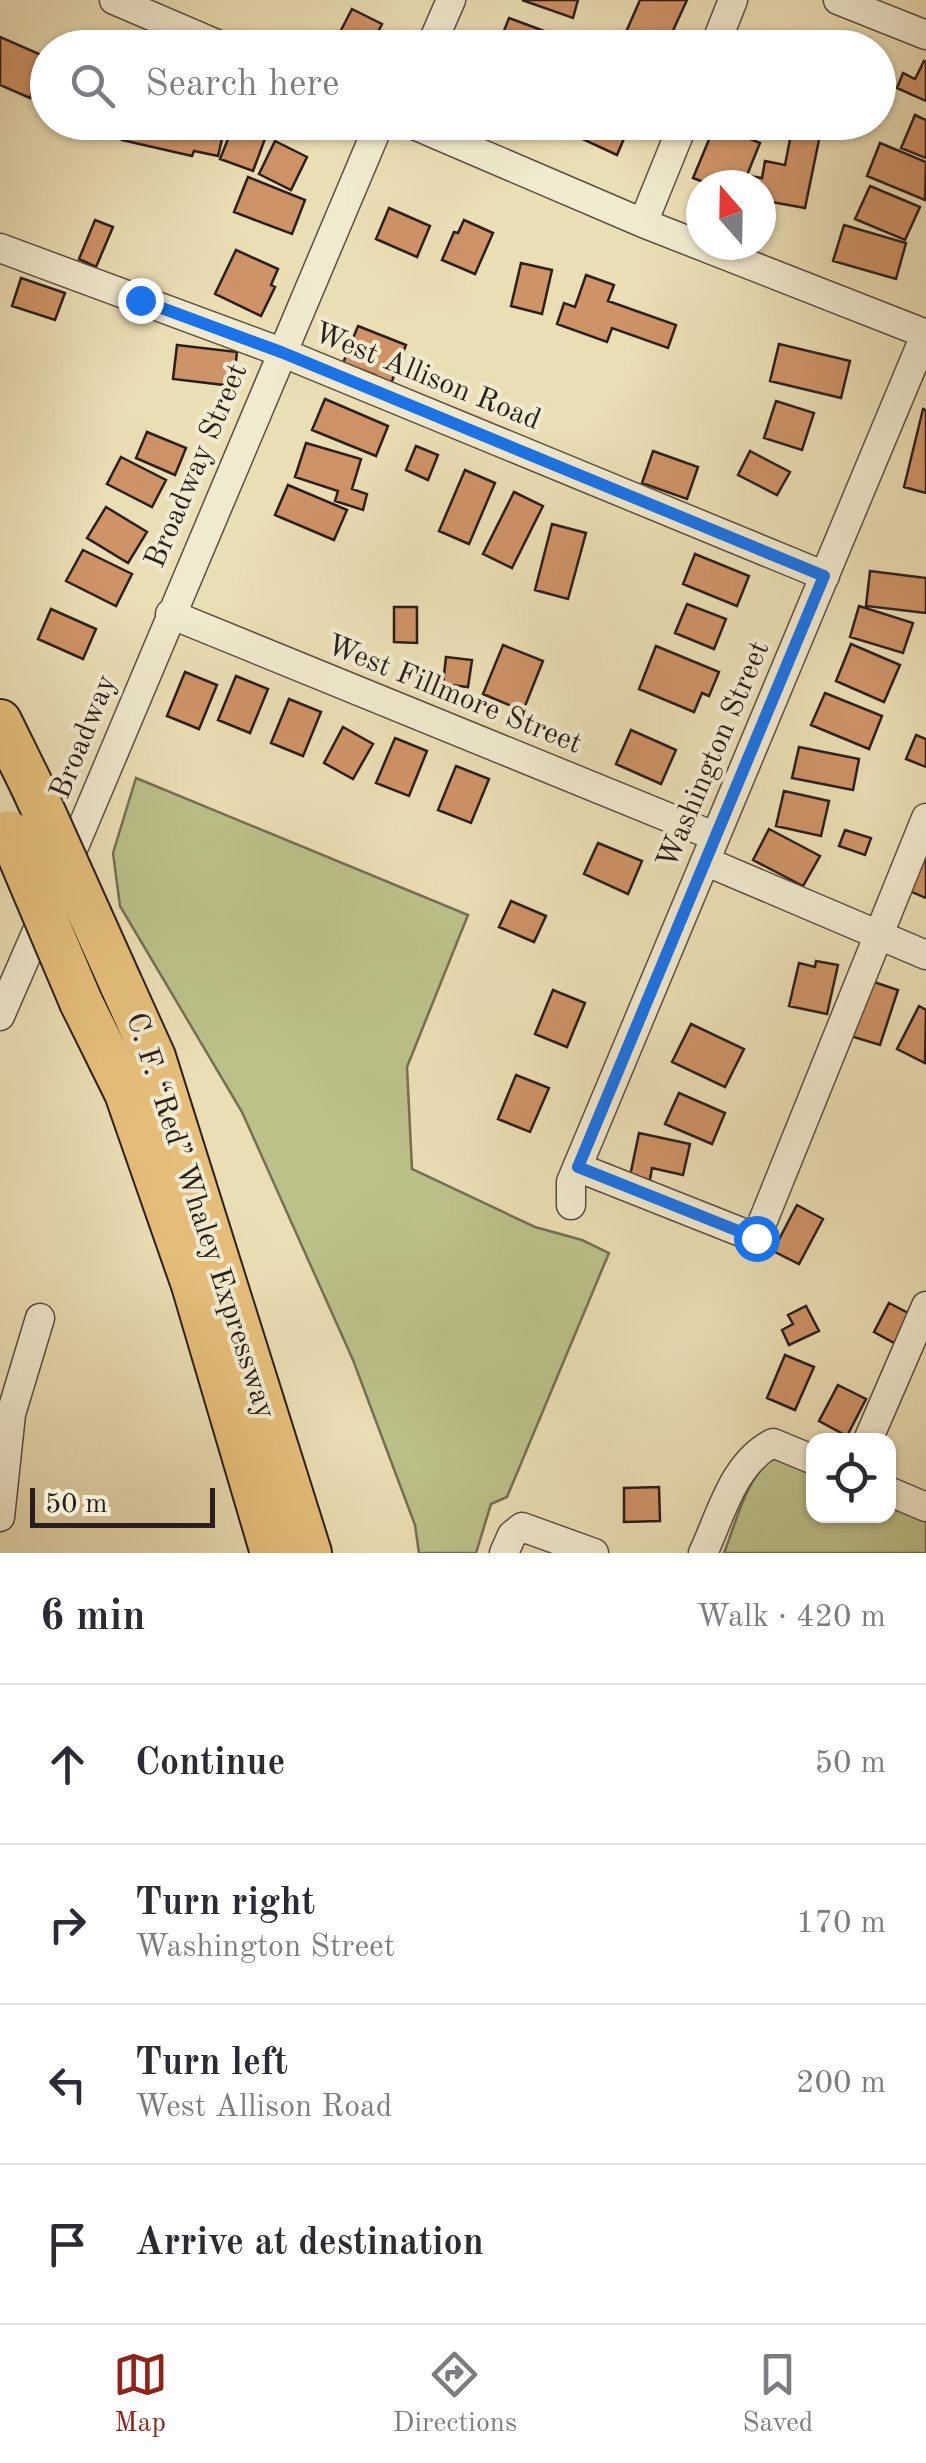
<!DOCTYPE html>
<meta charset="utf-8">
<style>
:root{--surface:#fff;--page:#f7f7f7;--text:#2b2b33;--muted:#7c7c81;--line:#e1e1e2;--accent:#8f2418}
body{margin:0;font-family:"Old Standard TT",serif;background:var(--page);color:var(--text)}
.controls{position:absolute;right:30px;bottom:30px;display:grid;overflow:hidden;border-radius:20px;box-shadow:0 2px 8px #0004}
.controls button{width:90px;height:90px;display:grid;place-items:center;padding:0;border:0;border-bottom:2px solid var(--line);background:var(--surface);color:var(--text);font:50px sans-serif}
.compass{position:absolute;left:686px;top:170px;width:90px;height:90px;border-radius:50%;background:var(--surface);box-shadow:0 2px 8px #0004;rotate:340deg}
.scale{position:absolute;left:30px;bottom:25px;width:185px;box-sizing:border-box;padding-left:10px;border:5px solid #2b1f1b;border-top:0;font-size:28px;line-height:35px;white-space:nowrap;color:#2b1f1b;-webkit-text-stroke:8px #f1eace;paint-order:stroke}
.stop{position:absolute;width:30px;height:30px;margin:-22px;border:8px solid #1a73e8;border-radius:50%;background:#fff}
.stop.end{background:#1a73e8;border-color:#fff;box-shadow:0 2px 10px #0008}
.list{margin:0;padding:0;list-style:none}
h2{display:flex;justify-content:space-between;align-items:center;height:130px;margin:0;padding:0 40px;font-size:42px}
h2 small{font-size:32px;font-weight:400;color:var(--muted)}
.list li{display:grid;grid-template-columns:65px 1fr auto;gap:30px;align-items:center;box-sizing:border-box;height:160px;padding:0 40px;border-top:2px solid var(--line)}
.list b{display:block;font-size:38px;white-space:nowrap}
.list p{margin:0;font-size:32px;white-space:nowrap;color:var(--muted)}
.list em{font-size:32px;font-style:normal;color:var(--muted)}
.icon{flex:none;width:55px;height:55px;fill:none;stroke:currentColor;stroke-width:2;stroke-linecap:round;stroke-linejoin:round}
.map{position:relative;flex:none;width:926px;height:1553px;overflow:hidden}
.search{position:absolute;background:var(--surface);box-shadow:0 2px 8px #0004;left:30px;right:30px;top:30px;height:110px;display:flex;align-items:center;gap:25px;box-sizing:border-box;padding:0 35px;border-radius:55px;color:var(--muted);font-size:38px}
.sheet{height:770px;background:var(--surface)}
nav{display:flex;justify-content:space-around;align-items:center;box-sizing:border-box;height:140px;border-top:2px solid var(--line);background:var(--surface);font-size:28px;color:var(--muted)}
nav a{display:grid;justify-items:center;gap:5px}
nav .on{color:var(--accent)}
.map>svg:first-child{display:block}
</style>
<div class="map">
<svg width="926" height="1553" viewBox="0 0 926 1553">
<rect width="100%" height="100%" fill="#eadeb4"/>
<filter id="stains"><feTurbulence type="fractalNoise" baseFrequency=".002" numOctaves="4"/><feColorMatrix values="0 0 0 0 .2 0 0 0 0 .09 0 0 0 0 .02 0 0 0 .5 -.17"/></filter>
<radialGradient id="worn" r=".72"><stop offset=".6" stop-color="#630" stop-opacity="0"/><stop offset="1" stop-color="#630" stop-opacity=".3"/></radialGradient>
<path fill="#bcc089" stroke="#747052" stroke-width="2.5" d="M136 778 468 915 407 1067 412 1169 535 1227 582 1240 609 1253 507 1497 491 1504 476 1553H419L415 1525 353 1360 242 1112 120 906 113 853Z
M777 1457 813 1468 814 1516H888L889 1499 926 1515V1553H724C735 1526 749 1467 777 1457Z"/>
<path fill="#ce9366" stroke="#2b1f1b" stroke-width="2.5" d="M522 0H578L573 18Z
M640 0H687L665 48H619Z
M352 9 382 24 370 48H329L323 44 329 32 338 36Z
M509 18 555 35 550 48 498 46Z
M0 37 48 58 30 98 0 85Z
M924 61 926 62V101L897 88 903 73 915 79Z
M915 115 926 120V158L901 148Z
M126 122H226L218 156 194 151 192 156 122 140Z
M585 122H631L617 155 578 137Z
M234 124 266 136 253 171 220 159Z
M715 125 760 143 743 185H711L693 178Z
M792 129 820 135 805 208 761 200V185H748L749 176 762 178 765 161 785 165Z
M275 141 307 157 291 190 259 174Z
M880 143 926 162 925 200 867 176Z
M248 177 305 200 292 234 234 212Z
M870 186 920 207 905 240 855 219Z
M389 208 430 226 417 257 376 239Z
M95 220 113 227 96 267 79 259Z
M464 220 493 233 475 274 442 260 454 232 458 233Z
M844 225 906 243 896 279 833 261Z
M236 250 278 269 271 285 275 287 261 316 215 294Z
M521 263 552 270 542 314 511 306Z
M586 275 614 285 608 301 676 325 668 348 612 328 607 342 557 324 564 303 575 307Z
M21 278 65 293 55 320 12 306Z
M358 326 406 345 385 399 368 392 375 375 343 363Z
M779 344 850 361 841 398 770 381Z
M177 345 237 352 233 386 173 379Z
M325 399 388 426 376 456 312 430Z
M776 401 814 413 802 450 764 438Z
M923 409 926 410V493L904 487Z
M147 432 186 448 175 475 136 458Z
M306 443 361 459 352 489 367 494 363 510 335 501 338 491 295 477Z
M416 446 438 455 428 480 406 470Z
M653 451 698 467 687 499 642 483Z
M750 451 790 472 777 495 738 475Z
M121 457 166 480 152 507 107 484Z
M465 470 495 483 469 544 439 531Z
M288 485 347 510 334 540 275 515Z
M514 492 543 506 512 568 483 554Z
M106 507 147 532 128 563 87 538Z
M552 524 586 533 568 599 535 590Z
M83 550 132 574 116 606 66 581Z
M695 554 749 576 737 606 683 584Z
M870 571 926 578V613L866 606Z
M687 604 726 619 714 649 675 633Z
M859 606 913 623 903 653 850 637Z
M394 607H417V643L394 642Z
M51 609 96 629 83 659 38 639Z
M851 644 900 665 884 702 836 681Z
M503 645 543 661 523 711 483 694Z
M656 646 719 672 709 696 702 693 694 712 639 689Z
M446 657 472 660 468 687 443 684Z
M185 672 217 685 199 729 167 716Z
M236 676 268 689 250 733 218 720Z
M825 693 882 716 869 749 811 725Z
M289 699 321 712 303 756 271 743Z
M343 727 373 744 353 779 324 763Z
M631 730 676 750 661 784 616 764Z
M916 735 926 739V767L906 759Z
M395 738 427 751 409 796 376 783Z
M799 747 859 759 853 790 792 778Z
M456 766 489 779 471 823 438 810Z
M784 791 829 801 821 836 776 826Z
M769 829 820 856 803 886 753 860Z
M845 830 871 838 865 855 839 846Z
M598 843 642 861 628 894 584 874Z
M926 845V898L902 888Z
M511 901 546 916 534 942 499 927Z
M816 961 838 965 827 1014 789 1006 799 963 815 967Z
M865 979 898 990 880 1045 847 1035Z
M553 990 585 1003 567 1047 535 1034Z
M919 1006 926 1010 925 1063 897 1049Z
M691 1024 744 1049 725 1087 672 1062Z
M516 1075 549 1088 530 1132 498 1119Z
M679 1093 725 1113 712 1144 665 1124Z
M639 1133 690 1144 683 1175 652 1168 649 1185 629 1181Z
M797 1205 823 1219 799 1264 773 1251Z
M889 1303 912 1315 896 1344 874 1332Z
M806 1306 819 1331 789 1345 782 1330 793 1324 788 1315Z
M785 1355 814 1367 795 1410 767 1398Z
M838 1385 866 1399 847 1436 819 1421Z
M659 1487 660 1521 624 1522V1488Z"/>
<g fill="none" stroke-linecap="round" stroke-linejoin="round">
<g stroke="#5b4f41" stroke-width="31">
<path id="minor" d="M114 0 226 48
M838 0 926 35
M430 48 451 0
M714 48 733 0
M407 122 643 223 926 334
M643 223 684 122
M0 248 281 352 825 576
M170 614 714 836
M705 861 926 955
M65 868 380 122
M0 1016 47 908
M577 1167 756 1238 926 818
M571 1205V1182L926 333
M868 1440 926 1306
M888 1491 926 1507
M0 1517 11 1414 40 1318
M504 1553 512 1535 522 1527 594 1553
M703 1553C721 1515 733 1463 773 1443L814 1460"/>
</g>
<g stroke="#2b1f1b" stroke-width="46">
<path id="highway" d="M0 721 33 788
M121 984 154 1057 310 1553
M81 1002 126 1093 193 1285 272 1553"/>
</g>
<use href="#minor" stroke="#f1eace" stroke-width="28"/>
<use href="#highway" stroke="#e5bf7a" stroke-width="42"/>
<g stroke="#2b1f1b" stroke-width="46" stroke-linecap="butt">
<path id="highway-bridge" d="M33 788 121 984
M9 832 81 1002"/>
</g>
<use href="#highway-bridge" stroke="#e5bf7a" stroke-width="42"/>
</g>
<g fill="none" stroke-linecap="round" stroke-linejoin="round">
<path stroke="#1a73e8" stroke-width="12" d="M140 300 281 352 824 576 578 1167 756 1238"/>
</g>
<g text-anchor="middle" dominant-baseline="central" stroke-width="8" stroke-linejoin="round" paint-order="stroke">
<g font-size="30" fill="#2b1f1b" stroke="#f1eace">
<text transform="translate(427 377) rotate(22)">West Allison Road</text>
<text transform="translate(197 466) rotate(-67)">Broadway Street</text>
<text transform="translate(454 695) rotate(22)">West Fillmore Street</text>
<text transform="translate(84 737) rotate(-68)">Broadway</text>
<text transform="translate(714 755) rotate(-67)">Washington Street</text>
<text transform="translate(200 1216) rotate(72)">C. F. “Red” Whaley Expressway</text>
</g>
</g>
<rect width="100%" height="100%" filter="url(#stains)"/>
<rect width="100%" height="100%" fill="url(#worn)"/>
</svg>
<div class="controls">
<button><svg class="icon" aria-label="locate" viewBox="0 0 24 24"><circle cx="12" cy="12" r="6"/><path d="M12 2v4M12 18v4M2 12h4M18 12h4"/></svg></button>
</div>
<svg class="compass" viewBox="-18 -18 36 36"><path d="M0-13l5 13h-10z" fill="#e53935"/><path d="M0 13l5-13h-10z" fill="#7c7c81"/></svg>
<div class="scale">50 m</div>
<div class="stop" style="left:756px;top:1238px"></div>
<div class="stop end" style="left:140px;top:300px"></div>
<div class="search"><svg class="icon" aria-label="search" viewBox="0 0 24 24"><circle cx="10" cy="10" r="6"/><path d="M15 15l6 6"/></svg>Search here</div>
</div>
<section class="sheet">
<h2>6 min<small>Walk · 420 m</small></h2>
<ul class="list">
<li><svg class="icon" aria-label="ahead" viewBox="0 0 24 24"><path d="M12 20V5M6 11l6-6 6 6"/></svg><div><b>Continue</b></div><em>50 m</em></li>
<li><svg class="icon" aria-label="right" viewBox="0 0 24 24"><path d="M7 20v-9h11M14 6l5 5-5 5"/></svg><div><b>Turn right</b><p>Washington Street</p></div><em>170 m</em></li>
<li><svg class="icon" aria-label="left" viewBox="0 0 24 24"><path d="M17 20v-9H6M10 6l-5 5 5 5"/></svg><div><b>Turn left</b><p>West Allison Road</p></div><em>200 m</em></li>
<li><svg class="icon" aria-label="arrive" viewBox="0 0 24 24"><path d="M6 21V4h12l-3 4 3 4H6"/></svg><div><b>Arrive at destination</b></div></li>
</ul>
</section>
<nav>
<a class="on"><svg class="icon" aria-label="map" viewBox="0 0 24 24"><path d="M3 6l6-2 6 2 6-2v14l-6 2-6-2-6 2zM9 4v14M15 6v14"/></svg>Map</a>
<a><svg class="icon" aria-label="directions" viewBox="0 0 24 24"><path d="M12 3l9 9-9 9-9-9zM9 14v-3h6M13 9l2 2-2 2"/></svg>Directions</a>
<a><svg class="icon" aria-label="saved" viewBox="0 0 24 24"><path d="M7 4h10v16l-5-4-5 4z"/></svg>Saved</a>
</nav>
